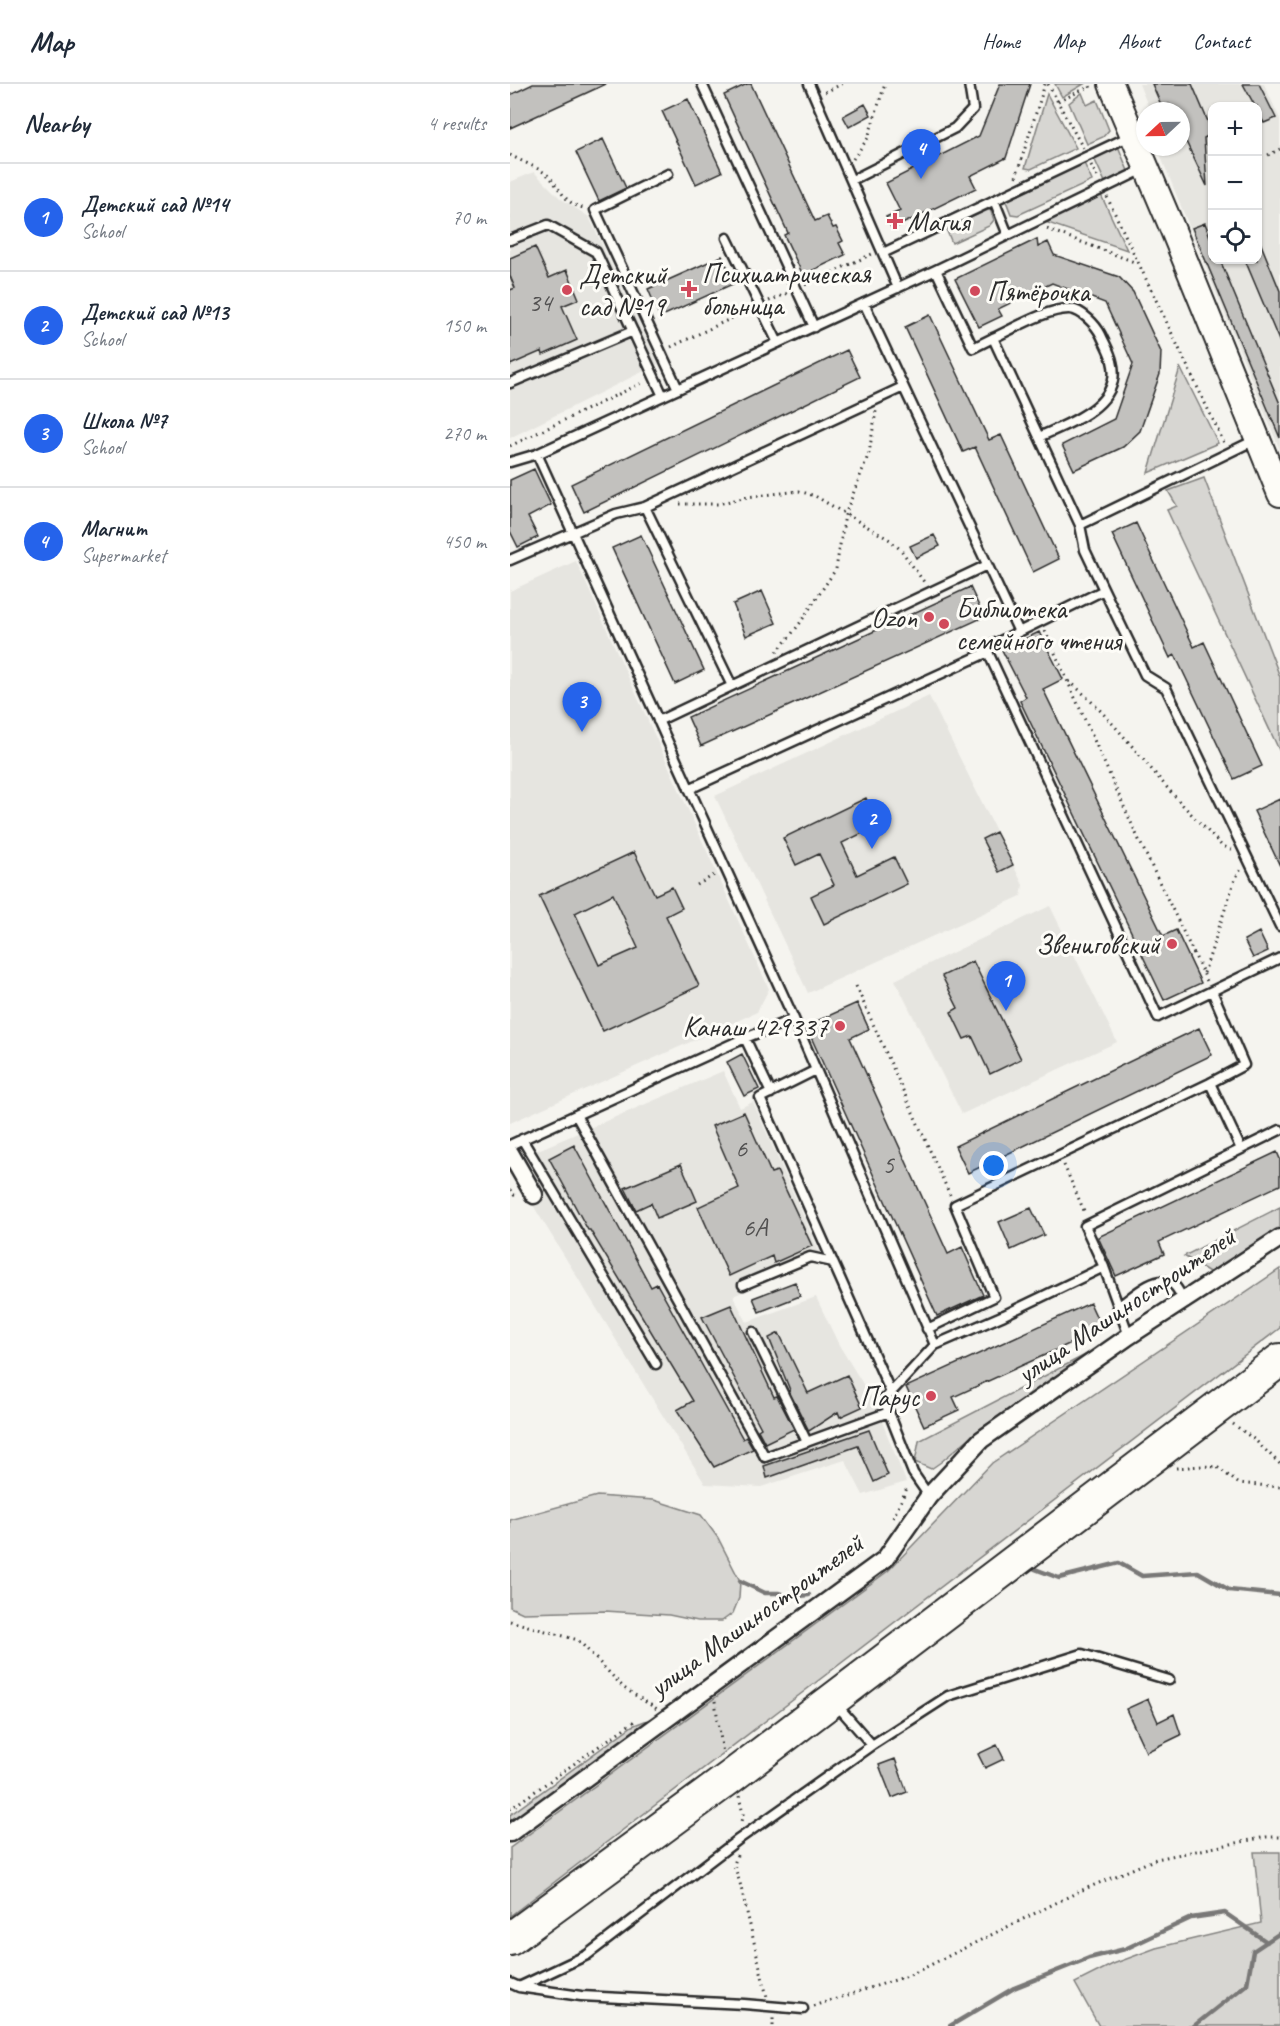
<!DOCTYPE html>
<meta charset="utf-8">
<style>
:root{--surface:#fff;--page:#f2f2f3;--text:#1f2937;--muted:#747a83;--line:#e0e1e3;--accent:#2563eb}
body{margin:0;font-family:Caveat,sans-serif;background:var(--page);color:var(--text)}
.controls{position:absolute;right:18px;top:18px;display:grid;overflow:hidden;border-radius:12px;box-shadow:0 2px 4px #0004}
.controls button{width:54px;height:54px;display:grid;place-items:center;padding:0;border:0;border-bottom:2px solid var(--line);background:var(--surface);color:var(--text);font:30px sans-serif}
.compass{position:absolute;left:626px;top:18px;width:54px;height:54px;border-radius:50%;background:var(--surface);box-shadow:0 2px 4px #0004;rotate:248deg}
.you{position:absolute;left:484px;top:1082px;width:21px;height:21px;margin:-15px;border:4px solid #fff;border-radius:50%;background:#1a73e8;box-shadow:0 0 0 9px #1a73e833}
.badge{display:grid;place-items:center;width:39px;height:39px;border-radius:50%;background:var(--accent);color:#fff;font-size:20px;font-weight:700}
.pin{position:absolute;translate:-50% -50px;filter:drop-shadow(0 2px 3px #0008)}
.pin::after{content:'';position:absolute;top:32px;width:21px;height:18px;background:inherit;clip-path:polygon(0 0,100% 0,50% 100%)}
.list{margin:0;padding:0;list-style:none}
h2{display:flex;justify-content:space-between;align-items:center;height:78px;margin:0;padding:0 24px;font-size:26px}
h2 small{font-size:20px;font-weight:400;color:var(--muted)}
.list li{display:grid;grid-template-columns:39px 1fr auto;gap:18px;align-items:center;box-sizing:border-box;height:108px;padding:0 24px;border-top:2px solid var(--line)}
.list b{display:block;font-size:22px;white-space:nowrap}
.list p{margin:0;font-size:20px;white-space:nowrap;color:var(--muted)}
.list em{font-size:20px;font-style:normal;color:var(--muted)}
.icon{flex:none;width:33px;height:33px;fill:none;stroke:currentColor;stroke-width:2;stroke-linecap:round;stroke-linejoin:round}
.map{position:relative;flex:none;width:770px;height:1942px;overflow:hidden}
header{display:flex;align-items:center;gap:36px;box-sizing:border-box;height:84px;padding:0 30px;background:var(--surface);border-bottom:2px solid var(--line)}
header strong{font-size:28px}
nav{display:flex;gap:33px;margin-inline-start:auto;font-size:21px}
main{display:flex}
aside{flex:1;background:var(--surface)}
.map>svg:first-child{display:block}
</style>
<header>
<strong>Map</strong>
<nav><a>Home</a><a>Map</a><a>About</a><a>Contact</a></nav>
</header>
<main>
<aside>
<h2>Nearby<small>4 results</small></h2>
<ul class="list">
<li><span class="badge">1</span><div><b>Детский сад №14</b><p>School</p></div><em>70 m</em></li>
<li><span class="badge">2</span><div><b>Детский сад №13</b><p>School</p></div><em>150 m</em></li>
<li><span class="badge">3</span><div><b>Школа №7</b><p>School</p></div><em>270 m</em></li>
<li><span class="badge">4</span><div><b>Магнит</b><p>Supermarket</p></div><em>450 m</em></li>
</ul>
</aside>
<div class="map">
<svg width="770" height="1942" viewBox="0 0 770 1942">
<rect width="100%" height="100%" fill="#f5f4ef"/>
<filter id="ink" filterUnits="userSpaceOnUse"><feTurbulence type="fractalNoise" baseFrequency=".0167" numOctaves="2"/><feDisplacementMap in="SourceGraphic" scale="12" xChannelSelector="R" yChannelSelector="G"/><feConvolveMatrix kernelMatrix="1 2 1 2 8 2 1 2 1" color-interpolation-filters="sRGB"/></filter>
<g filter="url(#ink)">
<path fill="#e6e5e0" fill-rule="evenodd" d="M629 0H754L770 35V366L647 63H671V27H640ZM702 22H748V176H702Z
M24 88 50 114 79 133 148 280 0 354V98Z
M66 477 259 905 247 928 0 1039V507Z
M419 612 513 801 511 812 298 909 205 712Z
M540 822 607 958 452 1030 385 896Z
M213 987 230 1024 243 1018 312 1174 223 1212 237 1238 306 1213 329 1261 364 1318 396 1398 353 1411 335 1376 251 1403 195 1400 0 1084V1078Z"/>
<path fill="#d7d6d2" stroke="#81807e" stroke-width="1.5" d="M545 0H574L552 13Z
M572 9 577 21 587 16 599 46 593 53 577 60 559 19Z
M537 10 566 64 521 85 515 84Z
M608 62 618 87 595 98 584 74Z
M574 79 582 97 508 131 501 130 496 117Z
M591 111 617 166 535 138Z
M480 125 484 136 479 142 442 159 436 145Z
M670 283 708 359 638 389 670 284Z
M694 394 770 593V668L657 426 667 422 658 407Z
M770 1123V1146L704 1191 674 1172Z
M770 1185V1244L0 1832V1764L378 1487 482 1379Z
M577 1270V1276L511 1321 472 1343 431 1378 421 1385 405 1378 409 1357Z
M87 1412 144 1416 191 1431 208 1454 230 1497 229 1514 223 1529 212 1537H188L159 1531 95 1527 13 1529 0 1523V1436Z
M153 1630 0 1743V1731L122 1642Z
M744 1768H770V1942H589L565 1899 603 1880 646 1864 751 1839Z"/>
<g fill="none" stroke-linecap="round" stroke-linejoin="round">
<path stroke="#797877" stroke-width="4.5" d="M525 1485 549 1494 609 1479 632 1492 688 1488 719 1506 770 1511
M230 1497 255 1509H269L280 1513 299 1511
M440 1942 504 1904 579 1874 615 1865 681 1834 715 1829 757 1858
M684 1942 737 1900 743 1867 770 1849"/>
</g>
<path fill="#c2c1be" stroke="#2b2b2b" stroke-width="1.5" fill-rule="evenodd" d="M23 0H96L0 44V11Z
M237 0H241L305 137 317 132 323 144 326 143 333 157 329 159 335 171 293 191 274 151 278 149 214 11Z
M490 0H520L496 74 460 92 466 104 382 145 376 133 390 127 376 99 469 52Z
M642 0H682L702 47V50L694 54 697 102 671 47V27H662L659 20 652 23Z
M733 0H749L766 34 754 39 747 27V22H745Z
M178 15 212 88 186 100 152 27Z
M355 20 361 31 339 43 333 32Z
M93 55 116 104 89 117 66 68Z
M695 139 702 158V176H710L770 320V354L682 144Z
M748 153 770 207V259L735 176H747Z
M527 155 528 163 538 158 544 171 609 193 623 208 651 268 650 290 630 347 613 363 564 386 552 361 604 335 623 280 595 219 542 199 488 225 492 232 469 243 445 195Z
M25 163 39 194 57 186 69 215 52 222 67 256 33 271 32 267 0 281V206L5 204 0 192V174Z
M212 172 225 199 150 233 138 205Z
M420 231 479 356 491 351 549 475 523 488 465 363 453 368 395 243Z
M337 266 350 293 74 428 61 400Z
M24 385 41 421 18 433 28 453 8 463 0 447V396Z
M626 439 684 563 694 558 752 682 724 695 665 571 660 574 602 450Z
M131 451 194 586 165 600 102 464Z
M424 451 430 462 406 474 400 462Z
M460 503 474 533 191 662 178 633Z
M252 507 266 539 236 552 223 520Z
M529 548 553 595 533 605 653 852 666 846 691 899 654 916 510 617 516 613 492 566Z
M356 714 369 741 332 759 347 791 384 773 397 800 314 840 301 812 324 801 309 770 286 781 273 754Z
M770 715V782L744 727Z
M486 748 503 781 489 788 472 755Z
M124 768 145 811 162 803 172 824 156 832 189 902 93 947 29 812ZM103 810 128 864 89 881 65 829Z
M749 848 758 867 743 874 734 856Z
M463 877 511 975 480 990 462 952 454 955 441 928 448 924 432 892Z
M347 919 359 945 340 954 438 1170 452 1163 473 1211 427 1232 296 942Z
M689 944 702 971 458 1089 445 1062Z
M232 970 249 1005 234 1012 217 978Z
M234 1028 261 1089 267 1087 302 1162 264 1179 262 1172 219 1192 188 1123 229 1104 202 1042Z
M64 1061 141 1203 147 1200 233 1355 236 1353 243 1365 204 1383 167 1326 183 1317 80 1146H78L39 1074Z
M767 1068 770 1075V1101L649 1158 654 1170 606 1192 588 1153Z
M171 1080 187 1117 147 1134 141 1119 126 1126 115 1104Z
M521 1124 534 1151 501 1166 489 1138Z
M285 1198 290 1212 249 1228 243 1214Z
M580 1219 592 1245 443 1313 449 1326 414 1342 396 1303Z
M221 1221 264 1313 267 1312 284 1345 255 1359 248 1346 251 1344 192 1233Z
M269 1249 298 1309 337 1291 352 1323 330 1333 328 1328 299 1347 279 1307 280 1306 259 1254Z
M359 1346 378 1391 364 1398 348 1362 257 1394 254 1382Z
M638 1615 648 1638 664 1630 671 1651 636 1668 616 1625Z
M487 1661 494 1675 475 1684 468 1670Z
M385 1675 397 1708 382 1714 369 1681Z"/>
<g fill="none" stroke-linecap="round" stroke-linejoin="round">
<g stroke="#2b2b2b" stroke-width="13">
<path id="lane" d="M192 0 304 243
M299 0 388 204
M158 90 85 126 168 305
M342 96 445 44 463 25 459 0
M484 116 498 151
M217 154 268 259
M0 156 38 141 86 168 153 312
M373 169 620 52
M426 186 463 264 483 254 570 441
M354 219 509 548
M483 254C503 245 538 224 560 225 572 226 586 241 591 251 595 260 600 268 602 277 614 321 559 339 529 353
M0 299 123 247
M745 356 570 441 575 466 594 506 476 564 648 933 770 874
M27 370 284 935 425 1261 374 1316 403 1389 419 1412
M0 378 27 370 426 186 636 84
M135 423 222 602
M0 476 106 430 135 423 393 303
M594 506 635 591 656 604 770 842
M148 637 477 481
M179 705 478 568
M235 954 284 935
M306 986 250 1014 381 1309
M700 999 734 981 702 907
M66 1031 255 1373 379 1328
M12 1055 146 1280
M0 1061 235 954 261 1009
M233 1201 300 1173 323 1178
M608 1223C621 1214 643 1192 659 1198 666 1200 670 1210 674 1217
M417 1245 484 1213 445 1121 700 999 731 1065
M243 1248 297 1358
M619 1252 594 1183 575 1142 770 1046
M425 1261 494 1231 594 1183
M325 1619 362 1661 438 1612 572 1570 659 1596
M0 1899 9 1903 71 1912 234 1920 293 1925
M9 1903 77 1871 229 1755 362 1661"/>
</g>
<g stroke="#2b2b2b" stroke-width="21">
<path id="street" d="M0 1069 24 1111
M0 1749 375 1475 419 1412 471 1356 619 1252 770 1154"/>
</g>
<g stroke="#2b2b2b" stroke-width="28">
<path id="secondary" d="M601 0 660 139 770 410"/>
</g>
<g stroke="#2b2b2b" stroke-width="36">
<path id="highway" d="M0 1855 222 1692 770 1276"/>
</g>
<path stroke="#2b2b2b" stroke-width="3" stroke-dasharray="1.5 4.5" stroke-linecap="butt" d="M538 0 573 64
M315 8 332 0
M548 18 580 2 582 8
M0 71C11 77 24 82 35 89 49 99 52 120 74 124
M758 71 770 65
M343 75 358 54 375 0
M581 81 589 96
M506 93 535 0
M597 113 714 359
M537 145 627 179
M295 201 362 170
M259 217 278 209
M161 263 239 226
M0 362 134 298
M170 420H208L237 413 289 407 305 412 380 456 391 466 414 498
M535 547 629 756 697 897
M267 568 288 542 326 485 335 431 359 369 366 327
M559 597C597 629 627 669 660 707 676 725 694 743 711 761L722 766
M187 801 206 790
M694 889 725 795 731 785
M346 902 440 1111
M554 1081 575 1129
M0 1106 4 1111H8
M723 1340 745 1356 770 1380
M666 1384 692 1382 707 1383 728 1399 770 1403
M383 1434 398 1402
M0 1537 68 1556 114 1604 147 1625
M205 1617 213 1670
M229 1712 233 1730 230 1741
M0 1725 126 1636
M227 1771 224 1781 230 1799 257 1913
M303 1922 398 1892 570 1807 646 1775 756 1753H770
M263 1942V1934"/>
<use href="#lane" stroke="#fdfcf7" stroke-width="8"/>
<use href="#street" stroke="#fdfcf7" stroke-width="16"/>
<use href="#secondary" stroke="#fdfcf7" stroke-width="24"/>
<use href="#highway" stroke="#fdfcf7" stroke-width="32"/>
</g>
</g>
<g fill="#d1495b" stroke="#fdfcf7" stroke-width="2">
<path d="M382 128h6v6h6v6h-6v6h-6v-6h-6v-6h6z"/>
<path d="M176 196h6v6h6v6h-6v6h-6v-6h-6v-6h6z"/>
<circle cx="57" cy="206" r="6"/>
<circle cx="465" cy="207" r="6"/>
<circle cx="419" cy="533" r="6"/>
<circle cx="434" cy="540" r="6"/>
<circle cx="662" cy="860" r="6"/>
<circle cx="330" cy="942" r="6"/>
<circle cx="421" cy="1312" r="6"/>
</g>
<g text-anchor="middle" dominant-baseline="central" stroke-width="6" stroke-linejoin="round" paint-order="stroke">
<g font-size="26" fill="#515050">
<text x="30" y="218">34</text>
<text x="231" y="1064">6</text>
<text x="378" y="1080">5</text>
<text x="245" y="1143">6А</text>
</g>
<g font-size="28" fill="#2b2b2b" stroke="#fdfcf7" text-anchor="start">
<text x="397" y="137">Магия</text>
<text x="192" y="189">Психиатрическая<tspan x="192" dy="32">больница</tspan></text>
<text x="69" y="190">Детский<tspan x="69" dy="32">сад №19</tspan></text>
<text x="477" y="207">Пятёрочка</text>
<text x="446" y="524">Библиотека<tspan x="446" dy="32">семейного чтения</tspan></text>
<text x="407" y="533" text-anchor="end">Ozon</text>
<text x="650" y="860" text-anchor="end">Звениговский</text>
<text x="318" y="942" text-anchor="end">Канаш 429337</text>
<text x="409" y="1312" text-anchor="end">Парус</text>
</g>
<g font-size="28" fill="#2b2b2b" stroke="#fdfcf7">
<text transform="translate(616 1221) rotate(-34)">улица Машиностроителей</text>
<text transform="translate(246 1531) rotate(-36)">улица Машиностроителей</text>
</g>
</g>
</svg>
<div class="controls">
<button>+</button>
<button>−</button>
<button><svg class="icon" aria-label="locate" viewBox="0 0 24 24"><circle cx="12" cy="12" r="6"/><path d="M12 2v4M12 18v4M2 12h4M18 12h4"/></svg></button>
</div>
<svg class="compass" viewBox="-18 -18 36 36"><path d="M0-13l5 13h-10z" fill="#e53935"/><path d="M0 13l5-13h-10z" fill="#747a83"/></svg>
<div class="you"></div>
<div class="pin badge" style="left:496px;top:927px">1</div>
<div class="pin badge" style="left:362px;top:765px">2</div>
<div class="pin badge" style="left:72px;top:648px">3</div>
<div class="pin badge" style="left:411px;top:95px">4</div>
</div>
</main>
